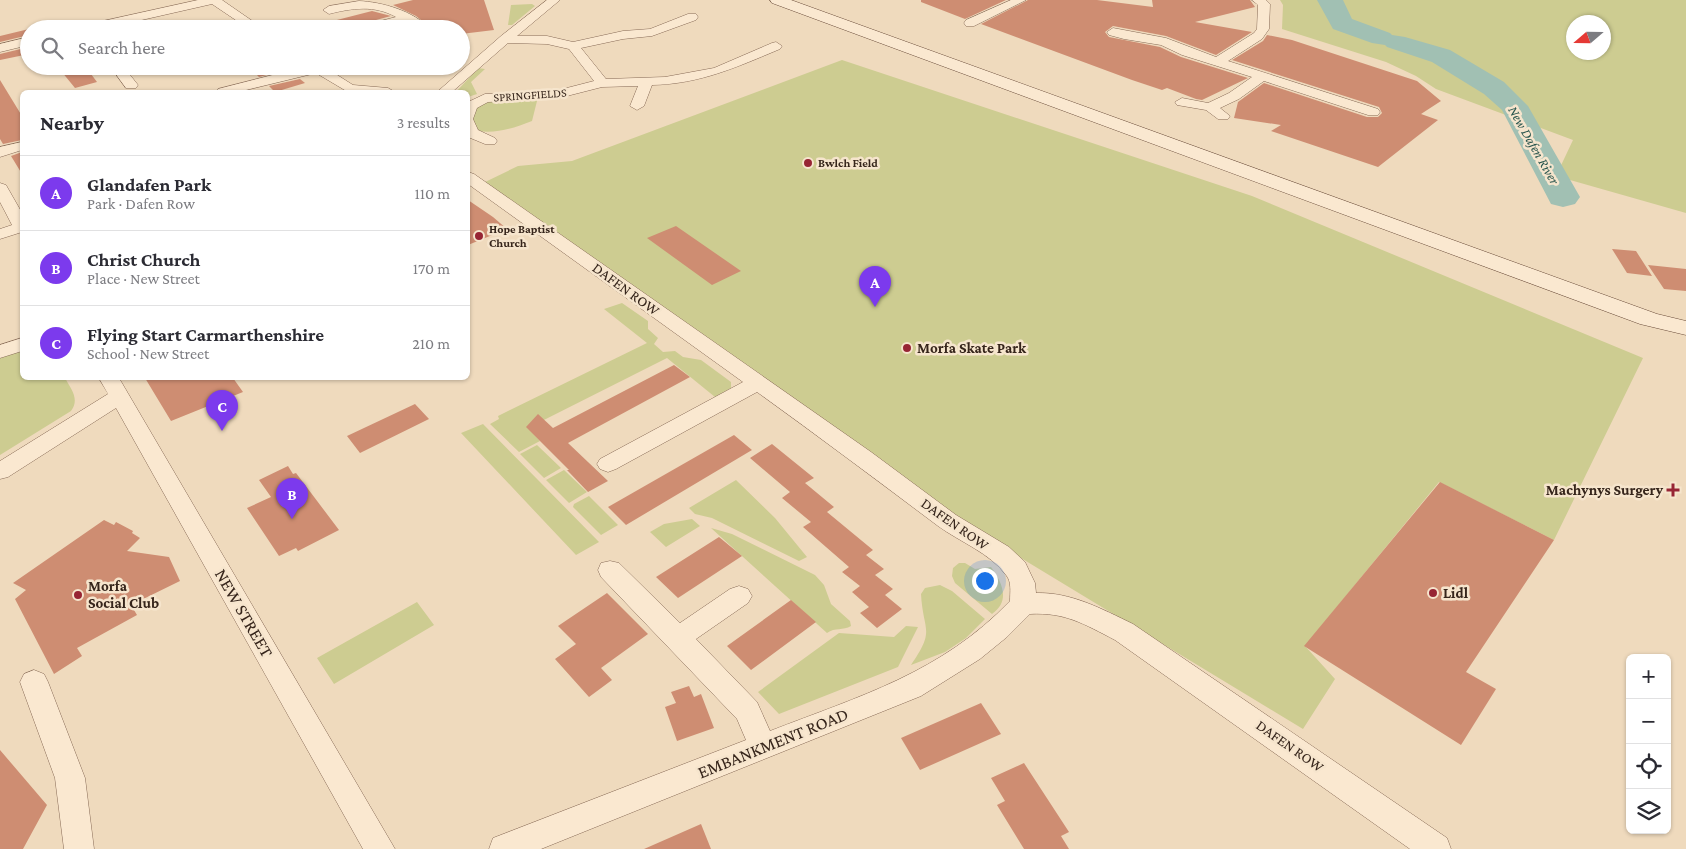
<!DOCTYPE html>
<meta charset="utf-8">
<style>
:root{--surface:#fff;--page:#f2f2f3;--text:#2b2b33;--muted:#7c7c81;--line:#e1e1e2;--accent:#7c3aed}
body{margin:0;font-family:"Crimson Pro",serif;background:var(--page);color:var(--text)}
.controls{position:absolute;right:15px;bottom:15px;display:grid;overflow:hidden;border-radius:8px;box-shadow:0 1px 4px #0004}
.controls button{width:45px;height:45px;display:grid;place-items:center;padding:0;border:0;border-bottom:1px solid var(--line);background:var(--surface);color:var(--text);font:25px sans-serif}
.compass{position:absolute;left:1566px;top:15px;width:45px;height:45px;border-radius:50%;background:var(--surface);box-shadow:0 1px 4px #0004;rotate:250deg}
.you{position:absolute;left:984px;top:580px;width:18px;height:18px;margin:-12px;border:4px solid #fff;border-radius:50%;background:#1a73e8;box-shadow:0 0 0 8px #1a73e833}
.badge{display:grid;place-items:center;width:32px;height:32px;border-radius:50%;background:var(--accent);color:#fff;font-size:16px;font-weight:700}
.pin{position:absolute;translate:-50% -41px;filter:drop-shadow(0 1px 2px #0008)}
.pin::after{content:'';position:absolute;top:26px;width:18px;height:15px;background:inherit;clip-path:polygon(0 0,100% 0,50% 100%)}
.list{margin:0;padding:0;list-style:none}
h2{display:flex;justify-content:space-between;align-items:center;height:65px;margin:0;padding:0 20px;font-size:21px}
h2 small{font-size:16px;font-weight:400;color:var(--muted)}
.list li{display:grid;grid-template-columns:32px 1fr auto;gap:15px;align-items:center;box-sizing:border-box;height:75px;padding:0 20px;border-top:1px solid var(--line)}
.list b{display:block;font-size:19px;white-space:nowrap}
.list p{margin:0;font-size:16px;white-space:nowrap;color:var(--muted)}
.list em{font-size:16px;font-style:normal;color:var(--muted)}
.icon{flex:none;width:28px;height:28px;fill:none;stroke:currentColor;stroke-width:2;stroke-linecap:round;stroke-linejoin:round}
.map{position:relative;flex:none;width:1686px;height:849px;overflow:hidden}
.search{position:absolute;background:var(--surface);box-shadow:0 1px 4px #0004;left:20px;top:20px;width:450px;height:55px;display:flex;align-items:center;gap:12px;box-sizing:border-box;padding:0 18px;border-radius:28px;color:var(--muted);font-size:19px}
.panel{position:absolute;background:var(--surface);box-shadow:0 1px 4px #0004;left:20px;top:90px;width:450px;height:290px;border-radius:8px}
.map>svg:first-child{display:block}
</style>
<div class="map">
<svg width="1686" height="849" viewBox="0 0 1686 849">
<rect width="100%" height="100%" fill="#efdabd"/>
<path fill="#cdcc91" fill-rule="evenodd" d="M1280 0H1686V213L1556 176 1573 140 1436 89 1416 76 1386 62 1282 29 1283 5ZM1574 22H1604V52H1574Z
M532 4 535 6 512 25H508L511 5Z
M842 60 1252 196 1643 358 1554 540 1439 482 1305 646 1335 679 1303 729 978 532 483 183 518 166 572 161Z
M478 68 485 69 471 82 477 94 468 97V92H456Z
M535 98 537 101 532 121C514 128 497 134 477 131L472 119 478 103Z
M622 303 648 321V329L658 338 654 344 663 352 675 351 683 357 701 360 731 382V388L715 397 667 358 528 428 540 441 519 452 490 424 499 419 498 416 647 343 604 309Z
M22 350V378H65C71 389 80 399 71 411L0 455V358Z
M483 424 599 542 576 555 461 433Z
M537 445 561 468 544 478 520 454Z
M564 470 587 492 569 503 546 480Z
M736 480 775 518 807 557 799 561 712 518 695 514 689 508Z
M589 496 618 525 601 535 573 507 574 504Z
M692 519 700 526 666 547 650 532 664 524Z
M711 528 732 534 815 575 824 585 831 604 850 621 851 626C843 631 835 627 827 633Z
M959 563H965L975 569 991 567C1002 582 1011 601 992 614L955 583 952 576 953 568Z
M940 585 952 591 985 619 966 638 945 652 911 665C936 629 923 632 921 594L925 588Z
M417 602 434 625 334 684 317 658Z
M906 626 918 627 898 667 779 714 758 692 839 633 894 637Z"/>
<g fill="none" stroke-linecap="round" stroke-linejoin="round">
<path fill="#a1c0b3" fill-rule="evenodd" d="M1317 0H1343L1352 19 1390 33 1392 35 1405 37 1450 50 1504 82 1528 106 1580 197 1575 204 1563 207 1551 204 1502 110 1484 94 1432 62 1387 47 1385 45 1372 43 1333 29Z"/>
</g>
<path fill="#ce8d72" d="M413 0H484L494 30 461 34V29H432L416 16 393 5Z
M921 0H1006L965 19 921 2Z
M1028 0H1097L1153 7 1152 0H1250L1255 7 1195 22 1252 32 1216 55 1166 36 1113 26 1105 32 1109 37 1160 47 1181 57 1248 78 1202 100 1196 99 1167 88 1162 90 1132 80 981 24Z
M372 11 391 16 361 24 357 29H330L329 22Z
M29 29V35L0 42V36Z
M1267 35 1292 40 1417 81 1441 101 1421 114 1438 120 1378 167 1271 131 1281 125 1234 118 1238 102 1264 83 1367 117H1378L1382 113 1379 107 1232 60 1263 41Z
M29 47V54L0 60V54Z
M57 66H85L97 82 75 88Z
M248 66H286L289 69 259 77Z
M300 79 305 83 275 92 269 86Z
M0 80 22 116V140L3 144 0 139Z
M22 152V174L11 156Z
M468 200 493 217 507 229 468 245Z
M676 226 741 271 712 285 647 238Z
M1612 249 1636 251 1652 276 1627 273Z
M1648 265 1686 269V291L1664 289Z
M674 365 690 377 568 443 608 481 588 492 567 470H569L526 427 538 414 553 428Z
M145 378H233L243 392 171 421Z
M415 404 429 419 360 453 347 436Z
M734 435 752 450 626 525 608 507Z
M772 444 814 478 805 483 834 507 827 512 873 550 866 555 884 569 875 575 893 589 885 595 902 609 877 628 860 613 869 607 852 592 860 586 842 572 849 567 803 527 811 522 782 498 790 492 750 458Z
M288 466 293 474 296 473 339 530 298 551 296 548 279 556 247 508 271 497 259 480Z
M1440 482 1554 540 1466 672 1496 689 1461 745 1304 646Z
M104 520 114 525 116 522 133 531 132 533 140 538 127 551 169 557 180 581 131 605 137 615 77 648 82 656 54 674 15 599 26 590 13 583Z
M719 537 742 556 678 598 656 577Z
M607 593 648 634 601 668 612 680 589 697 555 659 576 644 558 626Z
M791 600 816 622 751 670 727 646Z
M689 686 694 697 701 694 714 728 677 741 665 707 676 703 671 692Z
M981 703 1001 734 920 770 901 738Z
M0 750 47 805 23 849H0Z
M1024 763 1069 832 1061 836 1069 849H1024L997 805 1005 801 991 778Z
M701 824 711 849H644Z"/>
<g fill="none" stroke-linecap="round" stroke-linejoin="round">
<g stroke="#876a56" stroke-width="1">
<path id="minor" d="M198 0H222L264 29H249L212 4 102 29H79L85 25Z
M547 0H560L517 36H547L573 42 623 31 650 29 688 14H696L698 17 696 20 652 36 623 39 581 48 606 79 665 77 714 68 772 43 776 42 782 46 780 49C737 67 700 84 652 85L644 106 637 110 630 106 638 86 602 87 559 98 488 102 477 108 473 119 478 130 495 138 497 141 495 144H485L468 137V102L485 94 559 90 594 81 569 49 547 44 508 43 452 92H437L501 36Z
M1011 0H1026L974 26H966L964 23 966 20Z
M1252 0H1266L1270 4 1269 29 1262 39 1228 61 1378 109 1380 112 1378 115H1368L1264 81 1239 99 1220 108 1230 116 1228 119H1218L1206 110 1177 105 1175 102 1182 98 1208 103 1229 93 1252 77 1182 55 1161 45 1124 39 1109 35 1107 32 1113 28 1166 38 1216 57 1254 33 1257 29 1258 5Z
M359 1C382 2 414 11 430 29H415L404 22 380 29H359L361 26 396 17C375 5 352 8 329 14L323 10 329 6Z
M29 37V45L0 52V44Z
M110 66H123L138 85 136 88H126Z
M308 66H323L353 85 388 88 395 92H348L316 73 238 92H216L218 89Z
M22 142V150L0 157V147Z
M468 172 474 174 871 452 956 515 1009 547 1025 562 1035 583 1036 593C1071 592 1102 609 1133 624L1447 838 1451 849H1410L1115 640C1084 624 1065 612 1030 614L1007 637 980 659 921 696 541 849H489L493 838 746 740 737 719 601 577 598 570 601 563 610 561 619 563 680 623 730 589 739 586 748 589 752 596 748 603 696 639 757 702 770 731C860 696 941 673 1010 601 1010 592 1012 582 1006 575 990 553 960 542 938 526 878 481 818 436 757 392L616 469 608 472 600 469 597 464 600 459 743 382 468 184Z
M0 183 6 185 22 213V232L0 239V229L12 225 0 202Z
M22 338V351L0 358V345Z
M99 378H119L395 849H363L116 408 8 477 0 479V461L108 394Z
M34 670 44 674 48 682 85 778 94 849H64L55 778 20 682 24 674Z"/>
</g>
<g stroke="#694b39" stroke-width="1">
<path id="secondary" d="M770 0H791L1657 314 1686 321V335L1640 324 772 3Z"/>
</g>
<use href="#minor" fill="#fae8d0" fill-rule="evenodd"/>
<use href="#secondary" fill="#fae8d0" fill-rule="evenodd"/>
</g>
<g fill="#972534" stroke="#f6e5cd" stroke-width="2">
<circle cx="808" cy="163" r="5"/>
<circle cx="479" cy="236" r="5"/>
<circle cx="907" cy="348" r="5"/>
<path d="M1670.5 482.5h5v5h5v5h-5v5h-5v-5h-5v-5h5z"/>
<circle cx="1433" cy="593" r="5"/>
<circle cx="78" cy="595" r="5"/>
</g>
<g text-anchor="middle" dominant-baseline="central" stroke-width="5" stroke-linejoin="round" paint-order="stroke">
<g font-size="12" fill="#36251b" stroke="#f6e5cd">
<text transform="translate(530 95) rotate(-4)">SPRINGFIELDS</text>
</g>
<g font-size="12" font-weight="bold" fill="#36251b" stroke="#f6e5cd" text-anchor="start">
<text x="818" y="163">Bwlch Field</text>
<text x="489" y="229">Hope Baptist<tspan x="489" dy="14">Church</tspan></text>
</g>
<g font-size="14" font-style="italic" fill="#2a564e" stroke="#f6e5cd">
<text transform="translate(1534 145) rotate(60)">New Dafen River</text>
</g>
<g font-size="15" fill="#36251b" stroke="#f6e5cd">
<text transform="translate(626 289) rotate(36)">DAFEN ROW</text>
<text transform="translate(955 524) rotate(35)">DAFEN ROW</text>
<text transform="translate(1290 746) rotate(35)">DAFEN ROW</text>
</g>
<g font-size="15" font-weight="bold" fill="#36251b" stroke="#f6e5cd" text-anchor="start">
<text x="917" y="348">Morfa Skate Park</text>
<text x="1663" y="490" text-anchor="end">Machynys Surgery</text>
<text x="88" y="586">Morfa<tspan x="88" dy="17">Social Club</tspan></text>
<text x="1443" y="593">Lidl</text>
</g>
<g font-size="18" fill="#36251b" stroke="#f6e5cd">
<text transform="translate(244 613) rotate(60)">NEW STREET</text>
<text transform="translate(773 743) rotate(-22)">EMBANKMENT ROAD</text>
</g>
</g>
</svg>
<div class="controls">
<button>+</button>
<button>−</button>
<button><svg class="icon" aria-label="locate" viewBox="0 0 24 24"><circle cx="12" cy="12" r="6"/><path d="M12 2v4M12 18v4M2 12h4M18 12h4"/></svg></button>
<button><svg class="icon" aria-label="layers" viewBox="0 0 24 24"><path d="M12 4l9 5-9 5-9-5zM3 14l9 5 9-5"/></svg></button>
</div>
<svg class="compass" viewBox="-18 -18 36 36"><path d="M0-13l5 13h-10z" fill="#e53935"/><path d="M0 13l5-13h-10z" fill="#7c7c81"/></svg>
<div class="you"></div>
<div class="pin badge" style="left:875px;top:307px">A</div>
<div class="pin badge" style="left:292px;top:519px">B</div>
<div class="pin badge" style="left:222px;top:431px">C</div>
<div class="search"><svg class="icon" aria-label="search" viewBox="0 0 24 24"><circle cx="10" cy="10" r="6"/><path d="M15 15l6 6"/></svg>Search here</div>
<section class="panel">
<h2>Nearby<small>3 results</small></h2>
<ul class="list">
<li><span class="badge">A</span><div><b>Glandafen Park</b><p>Park · Dafen Row</p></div><em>110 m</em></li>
<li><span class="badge">B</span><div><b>Christ Church</b><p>Place · New Street</p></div><em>170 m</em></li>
<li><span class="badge">C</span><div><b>Flying Start Carmarthenshire</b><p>School · New Street</p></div><em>210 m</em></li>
</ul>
</section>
</div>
